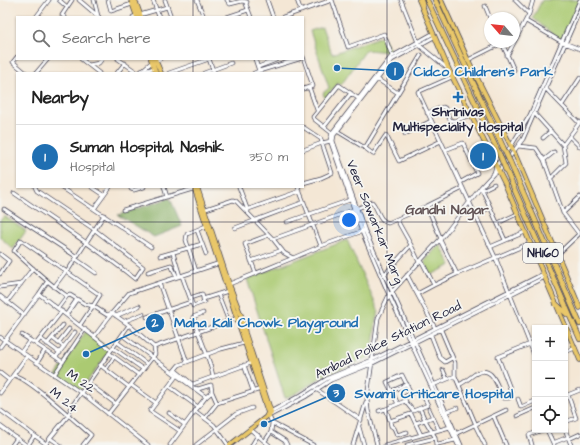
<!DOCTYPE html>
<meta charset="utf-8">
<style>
:root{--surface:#fff;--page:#f6f6f6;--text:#222;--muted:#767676;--line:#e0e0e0;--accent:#1f6fb2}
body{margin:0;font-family:"Architects Daughter",sans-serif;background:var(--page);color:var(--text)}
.controls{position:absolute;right:12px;bottom:12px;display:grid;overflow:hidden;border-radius:0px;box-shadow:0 1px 3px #0004}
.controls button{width:36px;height:36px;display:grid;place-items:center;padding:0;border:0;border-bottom:1px solid var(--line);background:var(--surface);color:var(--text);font:20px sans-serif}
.compass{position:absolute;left:484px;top:12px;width:36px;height:36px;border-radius:50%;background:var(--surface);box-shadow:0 1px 3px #0004;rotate:298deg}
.you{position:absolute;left:349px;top:220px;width:14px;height:14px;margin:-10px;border:3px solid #fff;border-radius:50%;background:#1a73e8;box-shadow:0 0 0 6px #1a73e833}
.badge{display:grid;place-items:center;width:26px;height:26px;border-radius:50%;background:var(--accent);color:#fff;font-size:13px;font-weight:700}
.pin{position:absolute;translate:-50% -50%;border:2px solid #fff;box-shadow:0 1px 4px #0006}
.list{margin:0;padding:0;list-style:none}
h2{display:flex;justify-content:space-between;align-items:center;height:52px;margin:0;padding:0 16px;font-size:17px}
h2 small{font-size:13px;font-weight:400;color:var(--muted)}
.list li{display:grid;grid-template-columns:26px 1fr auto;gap:12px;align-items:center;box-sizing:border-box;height:64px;padding:0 16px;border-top:1px solid var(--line)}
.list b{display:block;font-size:15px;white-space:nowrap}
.list p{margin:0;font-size:13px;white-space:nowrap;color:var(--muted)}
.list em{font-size:13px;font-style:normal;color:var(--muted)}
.icon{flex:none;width:22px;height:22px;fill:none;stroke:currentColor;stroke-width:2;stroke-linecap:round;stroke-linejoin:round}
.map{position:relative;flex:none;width:580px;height:445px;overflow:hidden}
.search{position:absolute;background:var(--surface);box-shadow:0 1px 3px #0004;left:16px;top:16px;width:288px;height:44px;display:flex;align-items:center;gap:10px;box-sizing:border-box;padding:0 14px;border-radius:0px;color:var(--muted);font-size:15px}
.panel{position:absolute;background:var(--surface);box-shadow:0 1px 3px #0004;left:16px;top:72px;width:288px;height:116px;border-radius:0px}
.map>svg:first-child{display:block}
</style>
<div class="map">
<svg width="580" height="445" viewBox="0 0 580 445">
<rect width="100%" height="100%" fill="#f6f6f2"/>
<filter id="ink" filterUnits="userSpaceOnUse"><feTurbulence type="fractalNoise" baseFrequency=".025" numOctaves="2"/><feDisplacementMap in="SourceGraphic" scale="8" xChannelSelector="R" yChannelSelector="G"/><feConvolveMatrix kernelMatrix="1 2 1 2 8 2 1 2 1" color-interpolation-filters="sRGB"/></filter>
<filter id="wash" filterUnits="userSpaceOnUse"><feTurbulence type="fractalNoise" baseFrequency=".012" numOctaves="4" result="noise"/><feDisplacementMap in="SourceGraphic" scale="16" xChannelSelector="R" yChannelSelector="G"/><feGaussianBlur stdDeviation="0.9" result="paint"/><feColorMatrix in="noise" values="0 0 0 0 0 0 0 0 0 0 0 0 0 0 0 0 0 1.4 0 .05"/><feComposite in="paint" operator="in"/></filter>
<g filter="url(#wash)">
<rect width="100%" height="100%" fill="#f4e7d5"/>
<path fill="#abca72" stroke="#667656" d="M542 0H580L562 42 533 18Z
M322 27 332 54 382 36 391 52 366 50 341 85 338 83 325 99 323 93 329 88 310 31Z
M4 216 26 231 13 249 0 237V221Z
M347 240 379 312 376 319 372 356 323 376 297 393 285 398 247 279Z
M440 244 451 265 431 275 424 262Z
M86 331 110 350 81 390 56 375Z"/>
<path fill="#88ae64" stroke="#556850" d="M170 198 182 226 154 237 118 215Z"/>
</g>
<g filter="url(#ink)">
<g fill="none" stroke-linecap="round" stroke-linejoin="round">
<g stroke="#424052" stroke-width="4.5">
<path id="minor" d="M59 0 67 7
M79 0 99 17
M94 0 98 16
M108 0 111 11 132 4
M153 0 159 17
M165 0 171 17
M197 0 204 17
M227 0 230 4 242 1 247 2
M267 0 273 17
M297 0 301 11
M332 0 348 47 384 34 392 56
M401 0 419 45 448 69
M515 0 529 14 533 0
M247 2 246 4 251 17
M485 6 490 18
M36 17 49 0
M65 17 62 15 72 0
M133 17 167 7
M227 17 248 10
M283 17 332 0
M526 21 562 42 580 49
M432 34 391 57 332 133 330 140 362 232 389 295 458 445
M434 37 392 60 334 135 333 141 365 231 461 445
M507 56 529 14
M17 57 13 62 26 73
M303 57 313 86 303 89
M81 59 99 73
M118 59 138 73
M209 59 214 73
M468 60 502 43 514 70
M89 65 99 63 102 59
M258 67 276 60
M259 71 299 59
M141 72 154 68
M36 73 48 59
M117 73 125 63
M139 73 152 62 160 59
M169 73 209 59
M204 73 231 63
M254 73 259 71 255 59
M452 77 418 92 496 259 535 357
M377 79 398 93
M309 87 317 110
M546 89 579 123
M562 105 580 78
M427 113 443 107 445 108 450 120 454 121 471 115
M535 114 563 145 566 163 550 179
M303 127 321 139 322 143 331 141
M324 127 351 93
M337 131 365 148 421 55
M333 134 314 119 313 117 339 85 359 99
M405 134 431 121
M570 137 580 147
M543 138 551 131
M563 145 580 122
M518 146 536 148 544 160 563 213 579 234 558 254
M365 148 373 154 386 135 399 161 441 141
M303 150 322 143 332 173 321 178 303 183
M445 150 463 143 477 173 461 182
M470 157 487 148
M544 160 554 152
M494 173 496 166 511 146 530 115 580 0
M61 187 151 247
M92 187 104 195
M132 187 131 189 134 190 144 187
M164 187 167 197
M239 187 248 211
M298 187 321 246 363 231
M481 187 505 240
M482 190 494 184
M14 193C54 221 97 248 135 279L143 267 95 230 37 191 35 187
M427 206 441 239
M4 209 77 257
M94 209 110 187
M356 209 372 202C378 208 378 220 388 223L427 206 463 188
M123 210 196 188
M203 210 233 200 236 201 273 239 353 210
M246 210 300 191
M563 213 580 197
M476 214 490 208
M104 215 67 272 100 295 93 306 107 315 112 313
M287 222 350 200
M498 223 517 214
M235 228 304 202
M197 230 206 254
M273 239 284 253 293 258 321 246
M411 245 419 262
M490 247 525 232
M173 253 180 276
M0 254 9 261 0 274
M160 256 202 244
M76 259 96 273
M251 261 282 250
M196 271 186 240 187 234 206 226
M67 272 21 240 14 251C31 267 48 283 67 296L70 295 85 304 93 306 80 325
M148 272 171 265 177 277
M256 274 245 244 269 235
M457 274 530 243
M384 275 411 245 397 220
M407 275 435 328
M182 276 193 306 204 302 202 294 190 298
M159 283 187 362 221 349 244 343
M227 285 293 258
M434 285 457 274 440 240
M0 287 21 284
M54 287 66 271
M39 294 47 282
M218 294 229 322
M417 294 434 285 421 260
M0 296 24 315
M203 299 228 291
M7 302 33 268
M58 308 67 296
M203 313 193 317C199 337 209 355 213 376
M66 315 77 299
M116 316 139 306
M147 317 191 302
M125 321 143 314
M129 325 112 313 129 293 220 263
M441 330 455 363V376
M22 335 30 340
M122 335 206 397 195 411
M431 335 440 358 445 362 452 358
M0 337 87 397 148 445
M94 337 112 313
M52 338 64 347
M41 339 60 353
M117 342 147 364
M58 343 69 329
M36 344 62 311
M47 344 63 325
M0 347 39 294 111 350
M113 348 143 369
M21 352 30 340 63 362
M565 352 575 348
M109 353 139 375
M56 357 75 332
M37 363 45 350
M100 365 129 387
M244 365 253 391
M106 369 114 357
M175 370 192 384
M443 370 447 379
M174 371 179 365 187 362
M0 373 9 380
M13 375C29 378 76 422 91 435L83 445
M54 375 85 329
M177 375 150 411 180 431
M88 383 116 404
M193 384 251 363
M131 385 156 403
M433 385 455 376 476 425
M459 385C465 382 469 378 475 374 493 363 497 387 503 398H509L511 395V391L498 357 530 344
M169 386 198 407
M196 388 198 389 211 385 212 392
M316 389 361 420
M392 391 407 384
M0 393 27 356
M565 396 580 390
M206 397 212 392 217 403 261 389
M518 399 521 407 535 401
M398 404 387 382 402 375 411 393 404 397 406 402
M386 409 405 401 413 411 428 405 423 396
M429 409 439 430
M0 410 46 444 50 438 60 445
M379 411 386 409 390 421
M270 412 301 395 328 378 372 360 543 274
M446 412 457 408
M169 413 185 425
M108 414 155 354 154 347
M269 416 272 423 271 432 285 441 287 445
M269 416 305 397 331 380 371 364 545 277
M517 416 535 408
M433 417 425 420 435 437 436 445
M494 417 506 445
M205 418 217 403
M565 422 576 418 568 395
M272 423 313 445
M416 423 425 420 421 411
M475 425 485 445
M0 426 26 445
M359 427 364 445
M250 429 269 445
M565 429 571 445
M547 430 554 445
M407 432 397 435 394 428 391 426 390 421 411 414 421 435
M455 434 506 410
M50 438 68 416 72 406 81 393 129 325 154 347 241 317
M569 439 580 434
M265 441 271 432
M553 443 568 437
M438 444 455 440
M12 445 17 438
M28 445 34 436
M170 445 195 411 214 425 228 445
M196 445 236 414 252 408
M252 445 258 435
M353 445 366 402
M377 445 368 410 367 398 378 318 389 295 445 234 481 187 494 173 499 171 523 139 580 10
M385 445 450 427
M407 445 435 438
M532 445 529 435 543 430"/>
</g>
<g stroke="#424052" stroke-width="5.5">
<path id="major" d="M131 0 137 17
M135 0 141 17
M419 0 449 70 505 184 580 360
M441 0 468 60 514 152 580 308
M151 59 156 73
M155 59 161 73
M194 187 268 413 266 417 230 445
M197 187 229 284 242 318 245 333 271 412 269 416H268"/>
</g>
<g stroke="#424052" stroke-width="6">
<path id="highway" d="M421 0 424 12
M427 0 500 156
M435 0 503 147
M510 162 580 324
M505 168 580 339
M556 304 568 315"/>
</g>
<use href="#minor" stroke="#fff" stroke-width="3"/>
<use href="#major" stroke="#e9c769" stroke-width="4"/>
<use href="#highway" stroke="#e9c769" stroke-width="4.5"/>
<g stroke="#424052" stroke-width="6" stroke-linecap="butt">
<path id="highway-bridge" d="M503 147 510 162
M500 156 505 168"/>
</g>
<use href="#highway-bridge" stroke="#e9c769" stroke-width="4.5"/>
</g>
</g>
<path fill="none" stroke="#22223b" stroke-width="1" stroke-opacity="0.55" d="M193 0V17M387 0V445M193 59V73M193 187V445M0 222H580"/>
<path fill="#1f6fb2" stroke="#f6f6f2" stroke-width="1.5" d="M456 91h4v4h4v4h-4v4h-4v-4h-4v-4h4z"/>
<g text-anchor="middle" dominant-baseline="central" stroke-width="3.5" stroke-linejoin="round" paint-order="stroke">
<rect fill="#f6f6f2" stroke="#626272" stroke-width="1" x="523" y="243" width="40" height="20" rx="3"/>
<g font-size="12" font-weight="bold" fill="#22223b">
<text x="543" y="253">NH160</text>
</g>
<g font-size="13" font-weight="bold" fill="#22223b" stroke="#f6f6f2">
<text x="458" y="112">Shrinivas<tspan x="458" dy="15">Multispeciality Hospital</tspan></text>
</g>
<g font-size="13" fill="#22223b" stroke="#f6f6f2">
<text transform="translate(375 222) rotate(68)">Veer Sawarkar Marg</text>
<text transform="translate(388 340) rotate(-26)">Ambad Police Station Road</text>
<text transform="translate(81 381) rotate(35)">M 22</text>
<text transform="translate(64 400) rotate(40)">M 24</text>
</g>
<g font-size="14" font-weight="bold" fill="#615355" stroke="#f6f6f2">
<text x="447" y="210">Gandhi Nagar</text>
</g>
</g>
<path fill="none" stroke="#1f6fb2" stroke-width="1.5" d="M337 68L395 71M86 354L155 323M264 424L336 393"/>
<g fill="#1f6fb2" stroke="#f6f6f2" stroke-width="1.5">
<circle cx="337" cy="68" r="4"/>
<circle cx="86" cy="354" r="4"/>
<circle cx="264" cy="424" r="4"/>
<circle cx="395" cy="71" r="10"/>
<circle cx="155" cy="323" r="10"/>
<circle cx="336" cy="393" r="10"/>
</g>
<g font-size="12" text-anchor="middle" font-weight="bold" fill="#fff">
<text x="395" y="75">1</text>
<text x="155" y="327">2</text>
<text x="336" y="397">3</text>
</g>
<g font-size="14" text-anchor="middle" font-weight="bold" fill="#1f6fb2" stroke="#f6f6f2" stroke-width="3.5" stroke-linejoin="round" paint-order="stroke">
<text x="483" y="76">Cidco Children's Park</text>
<text x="266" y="327">Maha Kali Chowk Playground</text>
<text x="434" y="398">Swami Criticare Hospital</text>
</g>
</svg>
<div class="controls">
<button>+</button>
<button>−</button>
<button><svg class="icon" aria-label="locate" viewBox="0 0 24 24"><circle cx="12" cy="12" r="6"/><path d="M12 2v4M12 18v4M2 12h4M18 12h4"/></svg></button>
</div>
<svg class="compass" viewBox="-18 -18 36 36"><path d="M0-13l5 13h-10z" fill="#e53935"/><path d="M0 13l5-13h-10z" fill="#767676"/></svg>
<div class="you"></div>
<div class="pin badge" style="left:483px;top:156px">1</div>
<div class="search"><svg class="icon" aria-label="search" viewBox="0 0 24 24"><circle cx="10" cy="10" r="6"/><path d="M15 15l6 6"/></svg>Search here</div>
<section class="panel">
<h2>Nearby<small></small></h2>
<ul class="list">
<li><span class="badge">1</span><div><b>Suman Hospital, Nashik</b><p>Hospital</p></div><em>350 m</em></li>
</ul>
</section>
</div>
